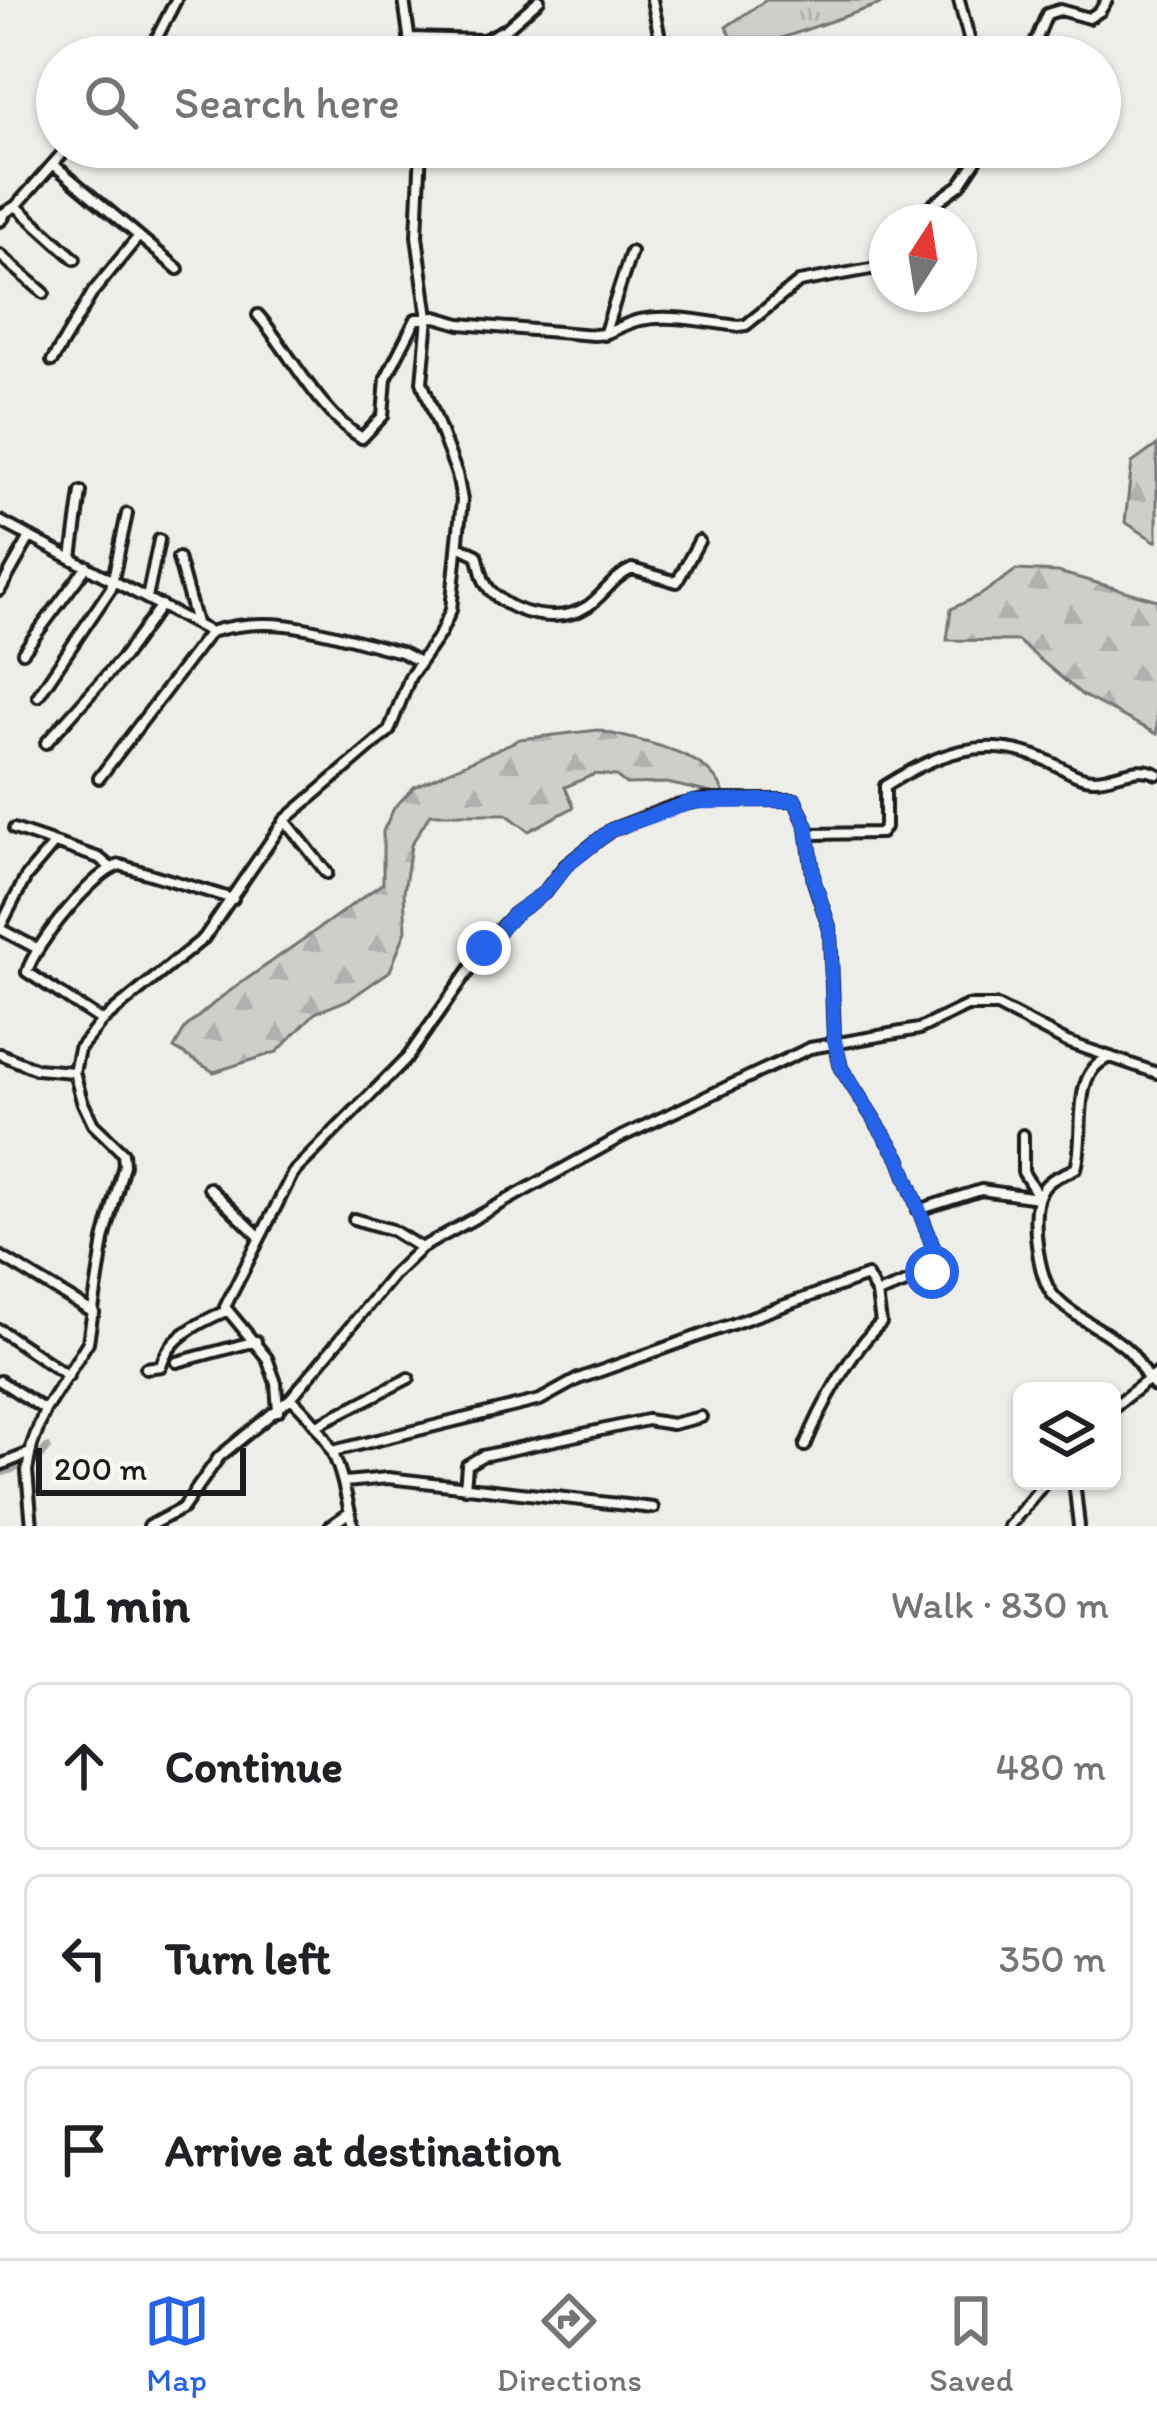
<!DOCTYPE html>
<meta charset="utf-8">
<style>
:root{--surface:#fff;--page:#f2f2f2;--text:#202124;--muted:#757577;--line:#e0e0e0;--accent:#2563eb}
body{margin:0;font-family:Itim,sans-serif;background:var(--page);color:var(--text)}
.controls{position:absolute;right:36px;bottom:36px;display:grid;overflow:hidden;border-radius:18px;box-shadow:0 3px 9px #0004}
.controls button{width:108px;height:108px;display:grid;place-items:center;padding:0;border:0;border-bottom:3px solid var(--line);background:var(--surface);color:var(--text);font:60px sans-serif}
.compass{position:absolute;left:869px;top:204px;width:108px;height:108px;border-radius:50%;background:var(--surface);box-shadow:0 3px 9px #0004;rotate:12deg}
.scale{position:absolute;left:36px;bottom:30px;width:210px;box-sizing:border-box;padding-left:12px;border:6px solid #1c1c1c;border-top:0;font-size:33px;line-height:42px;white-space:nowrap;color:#1c1c1c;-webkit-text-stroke:9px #f6f6f2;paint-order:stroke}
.stop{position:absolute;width:36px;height:36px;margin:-27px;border:9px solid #2563eb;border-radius:50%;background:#fff}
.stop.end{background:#2563eb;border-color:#fff;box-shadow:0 3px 12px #0008}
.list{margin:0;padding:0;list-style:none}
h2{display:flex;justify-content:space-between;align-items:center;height:156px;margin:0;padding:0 48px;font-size:51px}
h2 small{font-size:39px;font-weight:400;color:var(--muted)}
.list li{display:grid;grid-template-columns:78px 1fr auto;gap:36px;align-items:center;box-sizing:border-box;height:168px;margin:0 24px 24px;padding:0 24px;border:3px solid var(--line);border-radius:18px}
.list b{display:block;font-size:45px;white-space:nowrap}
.list em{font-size:39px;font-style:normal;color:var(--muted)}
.icon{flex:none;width:66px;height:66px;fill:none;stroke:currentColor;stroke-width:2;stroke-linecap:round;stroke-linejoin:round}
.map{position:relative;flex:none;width:1157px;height:1526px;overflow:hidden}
.search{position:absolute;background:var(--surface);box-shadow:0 3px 9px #0004;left:36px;right:36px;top:36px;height:132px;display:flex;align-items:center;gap:30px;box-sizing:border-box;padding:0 42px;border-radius:66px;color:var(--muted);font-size:45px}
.sheet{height:732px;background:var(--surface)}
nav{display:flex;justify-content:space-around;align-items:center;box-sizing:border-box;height:168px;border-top:3px solid var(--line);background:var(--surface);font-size:33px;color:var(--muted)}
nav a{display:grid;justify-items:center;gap:6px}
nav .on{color:var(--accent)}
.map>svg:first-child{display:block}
</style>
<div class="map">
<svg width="1157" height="1526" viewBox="0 0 1157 1526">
<defs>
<pattern id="grass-tufts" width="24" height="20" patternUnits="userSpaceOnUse" patternTransform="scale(3)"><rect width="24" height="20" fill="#cececb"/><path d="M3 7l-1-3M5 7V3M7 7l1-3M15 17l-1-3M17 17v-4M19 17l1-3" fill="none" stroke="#b0b0ae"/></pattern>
<pattern id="forest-firs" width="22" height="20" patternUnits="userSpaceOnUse" patternTransform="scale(3)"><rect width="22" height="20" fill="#cececb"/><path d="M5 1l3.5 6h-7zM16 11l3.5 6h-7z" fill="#b0b0ae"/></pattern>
</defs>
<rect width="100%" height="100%" fill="#edede9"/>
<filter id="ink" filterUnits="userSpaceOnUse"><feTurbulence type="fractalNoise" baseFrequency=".00833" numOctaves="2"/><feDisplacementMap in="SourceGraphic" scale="24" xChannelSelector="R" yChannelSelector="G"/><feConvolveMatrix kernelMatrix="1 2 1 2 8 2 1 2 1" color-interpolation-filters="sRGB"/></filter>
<g filter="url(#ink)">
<path fill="url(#grass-tufts)" stroke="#757574" stroke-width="3" d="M766 0H892L747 50 749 57H706L733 39 726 27Z"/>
<path fill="url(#forest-firs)" stroke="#757574" stroke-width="3" d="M1157 445V541H1155L1125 522 1132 463Z
M1016 570 1058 572 1157 600V734L1082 695 1018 641 947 640 951 609 982 594Z
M598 730C641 743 709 748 725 796L667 783 626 784 616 776 595 774 565 787 574 807 529 831 506 814H430L411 845 404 892 406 930 390 971 350 999 315 1013 277 1052 214 1072 174 1048 186 1027 220 998 383 883V831L394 808 414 787 520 739Z"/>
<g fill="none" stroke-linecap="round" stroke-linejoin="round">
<path stroke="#a6a6a3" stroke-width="8" d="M0 1473 37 1461 47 1448"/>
<g stroke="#1c1c1c" stroke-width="16">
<path id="minor" d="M404 0 412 57
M652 0 664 57
M959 0 974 57
M409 38 484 40 506 29 539 0
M147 57 176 0
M1029 57 1047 14 1060 10 1089 18 1100 11 1107 0
M53 164 178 269
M16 206 75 259
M1 215 16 206 68 147
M923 222 931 206 960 185 985 147
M0 255 44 293
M258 315C290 352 319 413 362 438L383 416 386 378 416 319 436 317 460 324 594 335C613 335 622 323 640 320 672 314 705 322 738 326L746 325 799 282 887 266
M604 335 631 252
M52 361 93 292 139 236
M0 521 210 632C279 611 334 636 401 652L420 662
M458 546 477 555C481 567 481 580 490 590 512 615 559 625 588 606 604 595 613 577 632 569L677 582 699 541
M72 558 81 492
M178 558 196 623
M0 590 30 537
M147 598 159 540
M23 652 87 566
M38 696 111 588 127 514
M46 743 124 656 161 605
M99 778 210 632
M285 820 327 873
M14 829 99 858 110 867
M809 834 881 833 885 827V786C936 754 983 734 1043 759 1059 765 1076 779 1094 779 1115 779 1138 763 1157 774
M0 927 26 877 54 844
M0 929 38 949
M102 1021 27 972C34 946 94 871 120 865L233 899
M0 1054 36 1069 74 1072
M1111 1057C1068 1071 1087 1134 1076 1168 1062 1176 1048 1177 1040 1194 1030 1215 1038 1277 1053 1295 1073 1319 1107 1329 1129 1351 1141 1362 1143 1378 1157 1388
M1023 1135V1172L1038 1196
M209 1188 259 1236
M918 1210 981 1190 1038 1198
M354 1219 392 1230 421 1248
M0 1256 94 1313
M0 1330 68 1376
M177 1362 256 1341
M146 1368 161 1366C169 1337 200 1322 226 1311
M0 1381 45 1410
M291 1398C337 1441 340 1469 353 1526
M1112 1408 1157 1373
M278 1411 276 1383 267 1358 225 1307 293 1173 408 1057 493 936 514 914 544 893 565 866 611 830 671 807 703 800H795L807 827 814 882 830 930 834 1038 841 1068 899 1158 934 1249V1268L930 1274 877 1294
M317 1425 409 1378
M333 1451 540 1400 578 1379 867 1276 877 1294 881 1323C852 1349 820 1409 805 1446
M0 1465 30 1453
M1074 1481 1079 1526
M345 1482 388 1478 653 1508
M465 1488 467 1465 482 1456 647 1420 672 1424 701 1417
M32 1526 27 1471 32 1445 45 1410 88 1342 104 1240 124 1165 123 1153 93 1124 82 1101 74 1072 79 1049 102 1021 204 938 285 820 389 731 410 677 440 634 451 610 462 500 457 474 422 382 428 318 417 236 421 147
M149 1526 183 1508 219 1457 291 1398 394 1274 421 1248 621 1137 810 1048 919 1029 967 1006H997L1067 1042 1157 1073
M330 1526 350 1512
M1009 1526 1046 1481"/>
</g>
<g stroke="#1c1c1c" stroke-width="18">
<path id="tertiary" d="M0 220 3 217"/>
</g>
<use href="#minor" stroke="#f6f6f2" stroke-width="8"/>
<use href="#tertiary" stroke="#f6f6f2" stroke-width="9"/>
</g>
</g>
<g fill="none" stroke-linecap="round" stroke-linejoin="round" filter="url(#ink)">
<path stroke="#2563eb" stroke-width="15" d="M484 948 514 914 544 893 566 866 611 830 692 802 795 800 807 827 814 881 830 930 834 1038 841 1068 899 1158 934 1249 932 1272"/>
</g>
</svg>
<div class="controls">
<button><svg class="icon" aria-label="layers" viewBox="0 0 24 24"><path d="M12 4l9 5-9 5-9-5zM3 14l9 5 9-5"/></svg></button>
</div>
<svg class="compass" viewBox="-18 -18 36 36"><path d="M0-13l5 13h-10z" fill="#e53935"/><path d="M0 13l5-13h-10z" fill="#757577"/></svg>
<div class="scale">200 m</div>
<div class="stop" style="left:932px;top:1272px"></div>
<div class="stop end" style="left:484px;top:948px"></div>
<div class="search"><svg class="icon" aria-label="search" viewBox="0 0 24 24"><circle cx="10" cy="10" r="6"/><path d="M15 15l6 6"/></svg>Search here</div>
</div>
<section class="sheet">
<h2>11 min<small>Walk · 830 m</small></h2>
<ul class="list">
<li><svg class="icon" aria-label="ahead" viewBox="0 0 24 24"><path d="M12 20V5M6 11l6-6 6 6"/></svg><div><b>Continue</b></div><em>480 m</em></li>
<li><svg class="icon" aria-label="left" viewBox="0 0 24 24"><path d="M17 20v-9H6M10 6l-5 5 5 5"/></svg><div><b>Turn left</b></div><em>350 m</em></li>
<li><svg class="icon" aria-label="arrive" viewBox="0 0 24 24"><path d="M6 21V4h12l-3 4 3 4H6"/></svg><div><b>Arrive at destination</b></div></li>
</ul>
</section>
<nav>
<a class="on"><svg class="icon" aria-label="map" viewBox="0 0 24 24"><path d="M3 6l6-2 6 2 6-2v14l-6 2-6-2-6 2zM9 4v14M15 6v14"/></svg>Map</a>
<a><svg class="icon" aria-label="directions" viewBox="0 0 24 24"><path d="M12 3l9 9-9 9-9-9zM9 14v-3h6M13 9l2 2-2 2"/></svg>Directions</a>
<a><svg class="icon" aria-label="saved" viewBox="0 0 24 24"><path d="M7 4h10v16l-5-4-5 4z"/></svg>Saved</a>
</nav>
